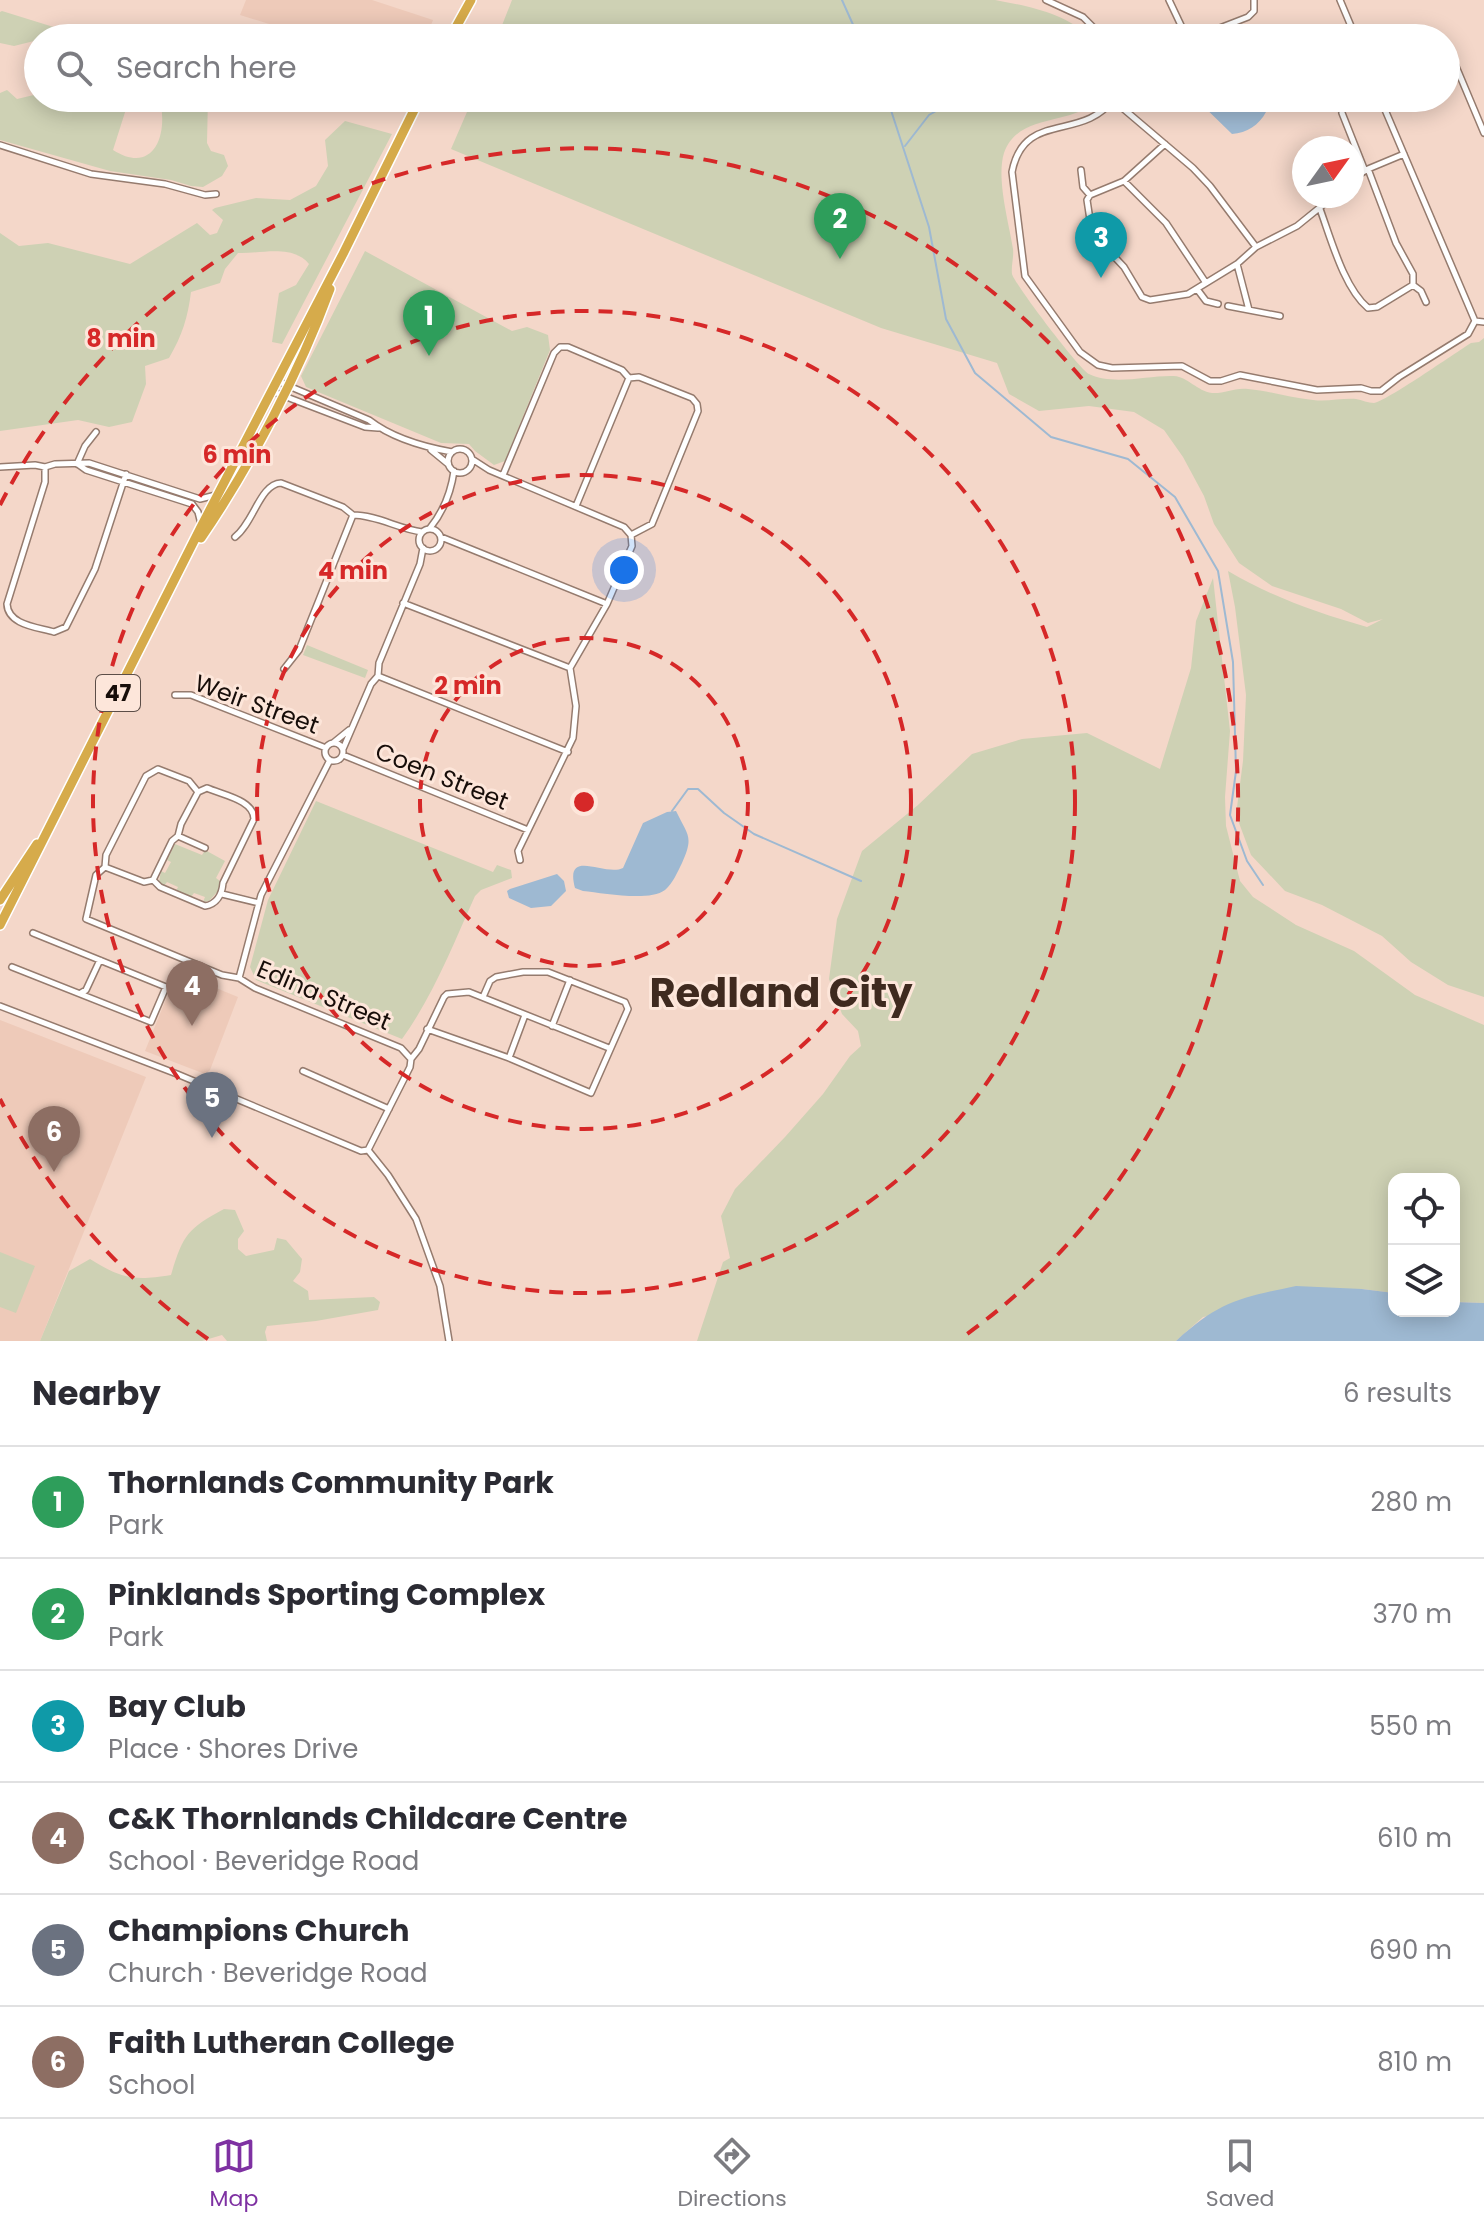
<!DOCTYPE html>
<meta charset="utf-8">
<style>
:root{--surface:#fff;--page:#f7f7f7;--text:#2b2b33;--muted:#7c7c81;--line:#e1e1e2;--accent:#7e31a2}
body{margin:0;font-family:Poppins,sans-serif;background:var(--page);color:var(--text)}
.controls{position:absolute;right:24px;bottom:24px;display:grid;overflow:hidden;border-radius:16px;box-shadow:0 4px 20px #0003}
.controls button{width:72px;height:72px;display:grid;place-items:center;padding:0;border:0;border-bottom:2px solid var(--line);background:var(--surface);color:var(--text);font:40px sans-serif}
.compass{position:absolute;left:1292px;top:136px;width:72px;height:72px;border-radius:50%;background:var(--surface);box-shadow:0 4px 20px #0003;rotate:57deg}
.you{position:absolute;left:624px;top:570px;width:28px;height:28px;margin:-20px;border:6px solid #fff;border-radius:50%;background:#1a73e8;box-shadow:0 0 0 12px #1a73e833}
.badge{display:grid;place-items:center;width:52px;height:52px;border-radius:50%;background:var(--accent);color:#fff;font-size:26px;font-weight:700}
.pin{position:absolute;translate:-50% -66px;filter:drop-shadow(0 2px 4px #0008)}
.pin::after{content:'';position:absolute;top:42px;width:28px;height:24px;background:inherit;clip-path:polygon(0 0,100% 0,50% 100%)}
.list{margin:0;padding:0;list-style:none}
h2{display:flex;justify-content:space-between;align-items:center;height:104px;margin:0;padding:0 32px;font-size:34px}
h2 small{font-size:26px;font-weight:400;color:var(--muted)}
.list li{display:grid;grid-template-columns:52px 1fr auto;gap:24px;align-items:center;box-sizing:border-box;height:112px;padding:0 32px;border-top:2px solid var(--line)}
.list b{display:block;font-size:30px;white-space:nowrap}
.list p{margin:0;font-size:26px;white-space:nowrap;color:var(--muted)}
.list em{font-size:26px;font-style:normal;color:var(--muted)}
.icon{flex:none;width:44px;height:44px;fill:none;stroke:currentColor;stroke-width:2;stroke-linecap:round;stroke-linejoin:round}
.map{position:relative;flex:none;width:1484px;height:1341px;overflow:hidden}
.search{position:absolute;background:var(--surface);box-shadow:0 4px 20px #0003;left:24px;right:24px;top:24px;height:88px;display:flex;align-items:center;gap:20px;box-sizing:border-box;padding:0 28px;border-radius:44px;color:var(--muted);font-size:30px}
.sheet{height:776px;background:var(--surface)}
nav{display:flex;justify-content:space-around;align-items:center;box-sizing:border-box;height:112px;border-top:2px solid var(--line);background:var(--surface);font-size:22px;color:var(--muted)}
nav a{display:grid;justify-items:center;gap:4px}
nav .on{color:var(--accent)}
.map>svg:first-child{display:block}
</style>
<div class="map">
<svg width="1484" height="1341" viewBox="0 0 1484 1341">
<rect width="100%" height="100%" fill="#f4d7c9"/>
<path fill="#eecab9" d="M246 0H372L433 20 426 38H314L240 15Z
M177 972 238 997 210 1070 205 1074 145 1051Z
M0 1020 146 1077 40 1341H0Z"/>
<path fill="#ced1b4" d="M512 0H995C1027 6 1067 13 1090 38H497Z
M2 11 89 38H38V40L14 46 0 43V12Z
M7 90 17 99 38 94V98H136L127 106 113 150C151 174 167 140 161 105L153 98H208L207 143 211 151 224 155 228 166 222 176 203 187 191 186 171 180 110 171 0 140V93Z
M473 98H1100C1074 127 1019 111 1004 153 996 179 1009 223 1013 249 1014 257 1011 266 1012 274 1014 283 1079 369 1089 374 1114 386 1148 375 1174 376 1188 377 1197 391 1212 393 1224 394 1235 387 1248 389 1270 391 1291 398 1313 400 1327 402 1342 398 1356 399 1362 400 1368 403 1374 403 1385 402 1455 353 1471 343L1479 342 1484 338V997L1448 985 1411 962 1382 936 1322 905 1285 891 1251 855 1236 815 1243 761 1246 695 1235 607 1228 571C1272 597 1318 613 1367 627L1383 619 1368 623 1341 609 1272 586 1239 563 1214 524 1204 496 1183 457 1164 430 1134 412 1089 406 1039 411 1009 394 997 363 881 328 451 149Z
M345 121 392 134 282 344 272 342 279 293 296 285 309 264C293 244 261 254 238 253L225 269 220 283 191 292C188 317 182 336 169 358L145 366 146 384 132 422 109 427 78 420 0 431V233L19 246 48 243 130 264 197 223 210 235 217 233 223 220 212 210 215 208 256 198 290 200 316 186 328 166 325 140Z
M365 251 512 331 527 327 548 335 550 350 505 461 494 465 475 451 469 444 441 443 306 387 301 376Z
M1213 578 1230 731 1225 797 1226 826 1240 881 1253 897 1296 925 1354 951 1415 995 1484 1025V1303L1454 1302V1179H1394V1293L1362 1289 1203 1317 1176 1341H697L723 1262 730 1258 721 1216 735 1189 785 1137 823 1094 850 1056 861 1046 858 1031 842 1014 829 979 837 919 862 851 918 805 972 754 1022 739 1087 733 1160 769 1191 668 1196 621Z
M307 645 368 670 365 678 303 655Z
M316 801 493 872 497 865 511 870 512 878 481 890 475 896C453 945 433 996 402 1039L256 980 250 967 268 900Z
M175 844 202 855 205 850 225 861 216 878 220 881 219 890 209 901 203 902 205 897 194 893 191 897 176 891 178 887 167 882 164 886 159 882 161 871 165 873 171 862 167 860Z
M224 1209 235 1210 244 1231 238 1239V1249L246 1256 274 1250 277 1238 286 1240 302 1259 300 1272 293 1281 308 1291 309 1300 374 1297 380 1302 378 1310 316 1321 267 1326 265 1332 267 1341H227L222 1335 202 1341H40L69 1271 90 1259C122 1279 134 1281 171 1275 183 1235 187 1229 224 1209Z
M0 1252 35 1266 16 1313 0 1307Z"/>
<path fill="#9eb9d2" d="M1195 98H1257L1266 112C1259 125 1247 133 1232 134Z
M676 811C688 836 694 836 682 863 677 873 673 883 665 890 649 902 603 893 583 891L575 888C564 847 605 877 623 868L643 823 667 812Z
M557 874 564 881 566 891 551 906 531 908 509 898 507 891 510 889Z
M1296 1286 1362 1289 1394 1293V1311H1454V1302L1484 1303V1341H1176C1220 1301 1239 1298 1296 1286Z"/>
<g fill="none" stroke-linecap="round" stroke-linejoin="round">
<path stroke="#9eb9d2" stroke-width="2" d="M842 0 859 38
M887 98 929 227 946 319 975 373 1051 437 1128 459 1175 497 1218 571 1233 662 1236 771 1230 815 1247 861 1263 885
M905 146 929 115 959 98
M672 811 688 789H698L724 813 754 834 861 881"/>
<g stroke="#957b6e" stroke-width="8">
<path id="minor" d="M1046 0 1083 17 1104 38
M1169 0 1187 38
M1340 0 1356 38
M1194 38 1248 17 1254 11V0
M1447 45 1484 133
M1114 98C1083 143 1024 109 1012 172L1025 276 1080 352 1098 365 1112 368 1182 366 1210 381H1221L1240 375 1317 390 1361 388 1371 391H1381L1399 377 1468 334 1475 321
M1380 98 1475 321
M1113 100 1193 168 1210 186 1256 247
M1342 113 1365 171
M1165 144 1124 181 1090 195 1087 200 1092 233 1124 267 1142 297 1150 300 1188 294 1237 264 1256 247 1297 226 1334 196
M0 145 91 174 165 184 205 195 216 194
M1081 170 1083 187 1090 195
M1352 179 1368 169 1404 154
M1124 181 1166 223 1206 283
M1320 209C1331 239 1344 288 1368 308L1377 307 1413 285V274L1396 243 1368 169
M1237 264 1249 310
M1413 285 1421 291 1426 302
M1197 289 1206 301 1218 304
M1228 306 1280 316
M1475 321 1484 322
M277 381 369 420C392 438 424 447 452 452
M271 391 365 427 378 428
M448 461a12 12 0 1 1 24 0a12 12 0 1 1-24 0Z
M431 450 448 464
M472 459 489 470 624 527 631 535 632 546 607 604 570 668 576 706 573 738 518 851 520 860
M77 464 85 446 96 432
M79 465 86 470 192 504 198 512 201 524
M0 467 35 465 45 467 55 464 89 463 200 499 216 495
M45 467V482L7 604C8 625 37 627 54 632L66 627 95 569 126 474
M503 475 554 353 560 347H568L622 370 629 378 639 377 692 398 697 404 698 411 652 524 631 535
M576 506 629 378
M430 528C443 512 451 492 454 471
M419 540a11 11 0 1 1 22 0a11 11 0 1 1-22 0Z
M235 537C254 522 260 484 281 483L343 507 353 515C376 515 399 529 422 532
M441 537 607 604
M403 603 570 668
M284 669 299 650 353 515
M378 676 568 752
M175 695H191L326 748
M325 752a9 9 0 1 1 18 0a9 9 0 1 1-18 0Z
M333 743 349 730
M343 749 371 684 378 676 379 663 420 564 423 548
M343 755 528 830
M207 788C223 795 254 800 254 819L223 883C222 894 217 904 205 906L160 887 153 880 172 841 178 836 181 824 198 792Z
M178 836 205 848
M105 867 96 875 86 919 222 975 239 978 255 988 401 1048 411 1059
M153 880 144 882 105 867 106 855 146 776 158 769 189 781 198 792
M222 894 259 903
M12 967 151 1022 166 987 33 933
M239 978 261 895 330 760
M81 993 86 990 100 960
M0 1006 177 1074 361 1151 368 1150 388 1175 416 1219 440 1286 449 1341
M552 1026 570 980
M427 1029 509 1058 591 1093 628 1009 625 1002 548 972H523L496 977 490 981 483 997
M509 1058 525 1015
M411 1059 419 1049 444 997 447 994 469 992 609 1048
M303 1071 389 1109
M368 1150 410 1067 411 1059"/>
</g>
<g stroke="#fff" stroke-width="12">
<path id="trunk" d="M450 38 471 0
M201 538C251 465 300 371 330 289
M0 900 37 844
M0 925 202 525 343 254 420 98"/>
</g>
<use href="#minor" stroke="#fff" stroke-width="5"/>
<use href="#trunk" stroke="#d6ab4b" stroke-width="9"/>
</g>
<g fill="none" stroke="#d62828" stroke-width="4" stroke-dasharray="14 10">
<circle cx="584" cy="802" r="164"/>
<circle cx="584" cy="802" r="327"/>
<circle cx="584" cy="802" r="491"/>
<path d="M208 1339A655 655 0 0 1 0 1099M0 505A655 655 0 1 1 960 1339"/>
</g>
<g text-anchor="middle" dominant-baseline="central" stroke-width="6" stroke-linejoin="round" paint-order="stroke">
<rect fill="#fde6da" stroke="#5c4e48" stroke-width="2" x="96" y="675" width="44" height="36" rx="6"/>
<g font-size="22" font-weight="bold" fill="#170d09">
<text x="118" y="693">47</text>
</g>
<g font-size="24" fill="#170d09" stroke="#fde6da">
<text transform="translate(257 704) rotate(20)">Weir Street</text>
<text transform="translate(442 776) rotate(22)">Coen Street</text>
<text transform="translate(324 995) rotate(23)">Edina Street</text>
</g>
<g font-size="40" font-weight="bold" fill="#3f2a1f" stroke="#fde6da">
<text x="781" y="993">Redland City</text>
</g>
</g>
<circle cx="584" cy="802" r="12" fill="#d62828" stroke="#fde6da" stroke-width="4"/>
<g font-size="24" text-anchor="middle" font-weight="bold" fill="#d62828" stroke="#fde6da" stroke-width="6" stroke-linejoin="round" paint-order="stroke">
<text x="121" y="347">8 min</text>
<text x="237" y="463">6 min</text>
<text x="353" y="579">4 min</text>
<text x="468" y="694">2 min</text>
</g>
</svg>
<div class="controls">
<button><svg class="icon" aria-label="locate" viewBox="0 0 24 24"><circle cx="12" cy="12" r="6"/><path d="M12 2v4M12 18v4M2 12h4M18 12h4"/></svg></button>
<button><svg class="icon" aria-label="layers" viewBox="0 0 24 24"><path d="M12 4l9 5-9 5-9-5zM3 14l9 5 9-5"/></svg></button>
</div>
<svg class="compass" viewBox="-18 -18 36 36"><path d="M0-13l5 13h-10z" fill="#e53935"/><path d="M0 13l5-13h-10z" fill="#7c7c81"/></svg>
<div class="you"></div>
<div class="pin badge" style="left:429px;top:356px;background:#2e9e5b">1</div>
<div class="pin badge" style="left:840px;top:259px;background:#2e9e5b">2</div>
<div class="pin badge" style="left:1101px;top:278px;background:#0f9aa8">3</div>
<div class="pin badge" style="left:192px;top:1026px;background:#8d6e63">4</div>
<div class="pin badge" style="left:212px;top:1138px;background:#6b7280">5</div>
<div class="pin badge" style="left:54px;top:1172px;background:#8d6e63">6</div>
<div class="search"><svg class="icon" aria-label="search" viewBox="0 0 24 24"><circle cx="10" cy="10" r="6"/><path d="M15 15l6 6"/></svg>Search here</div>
</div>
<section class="sheet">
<h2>Nearby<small>6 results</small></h2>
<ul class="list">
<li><span class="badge" style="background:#2e9e5b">1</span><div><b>Thornlands Community Park</b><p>Park</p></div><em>280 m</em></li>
<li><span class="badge" style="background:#2e9e5b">2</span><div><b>Pinklands Sporting Complex</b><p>Park</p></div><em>370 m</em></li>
<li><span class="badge" style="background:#0f9aa8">3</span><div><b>Bay Club</b><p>Place · Shores Drive</p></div><em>550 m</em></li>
<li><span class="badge" style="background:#8d6e63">4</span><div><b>C&amp;K Thornlands Childcare Centre</b><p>School · Beveridge Road</p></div><em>610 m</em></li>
<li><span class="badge" style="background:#6b7280">5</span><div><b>Champions Church</b><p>Church · Beveridge Road</p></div><em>690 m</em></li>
<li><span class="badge" style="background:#8d6e63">6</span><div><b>Faith Lutheran College</b><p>School</p></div><em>810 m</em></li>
</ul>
</section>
<nav>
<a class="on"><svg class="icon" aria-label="map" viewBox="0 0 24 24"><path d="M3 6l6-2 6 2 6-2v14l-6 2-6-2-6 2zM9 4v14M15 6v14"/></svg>Map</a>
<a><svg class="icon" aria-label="directions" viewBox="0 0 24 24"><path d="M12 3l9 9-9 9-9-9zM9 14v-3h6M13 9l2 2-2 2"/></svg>Directions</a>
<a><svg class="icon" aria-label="saved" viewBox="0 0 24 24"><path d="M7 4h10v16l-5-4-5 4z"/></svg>Saved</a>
</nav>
